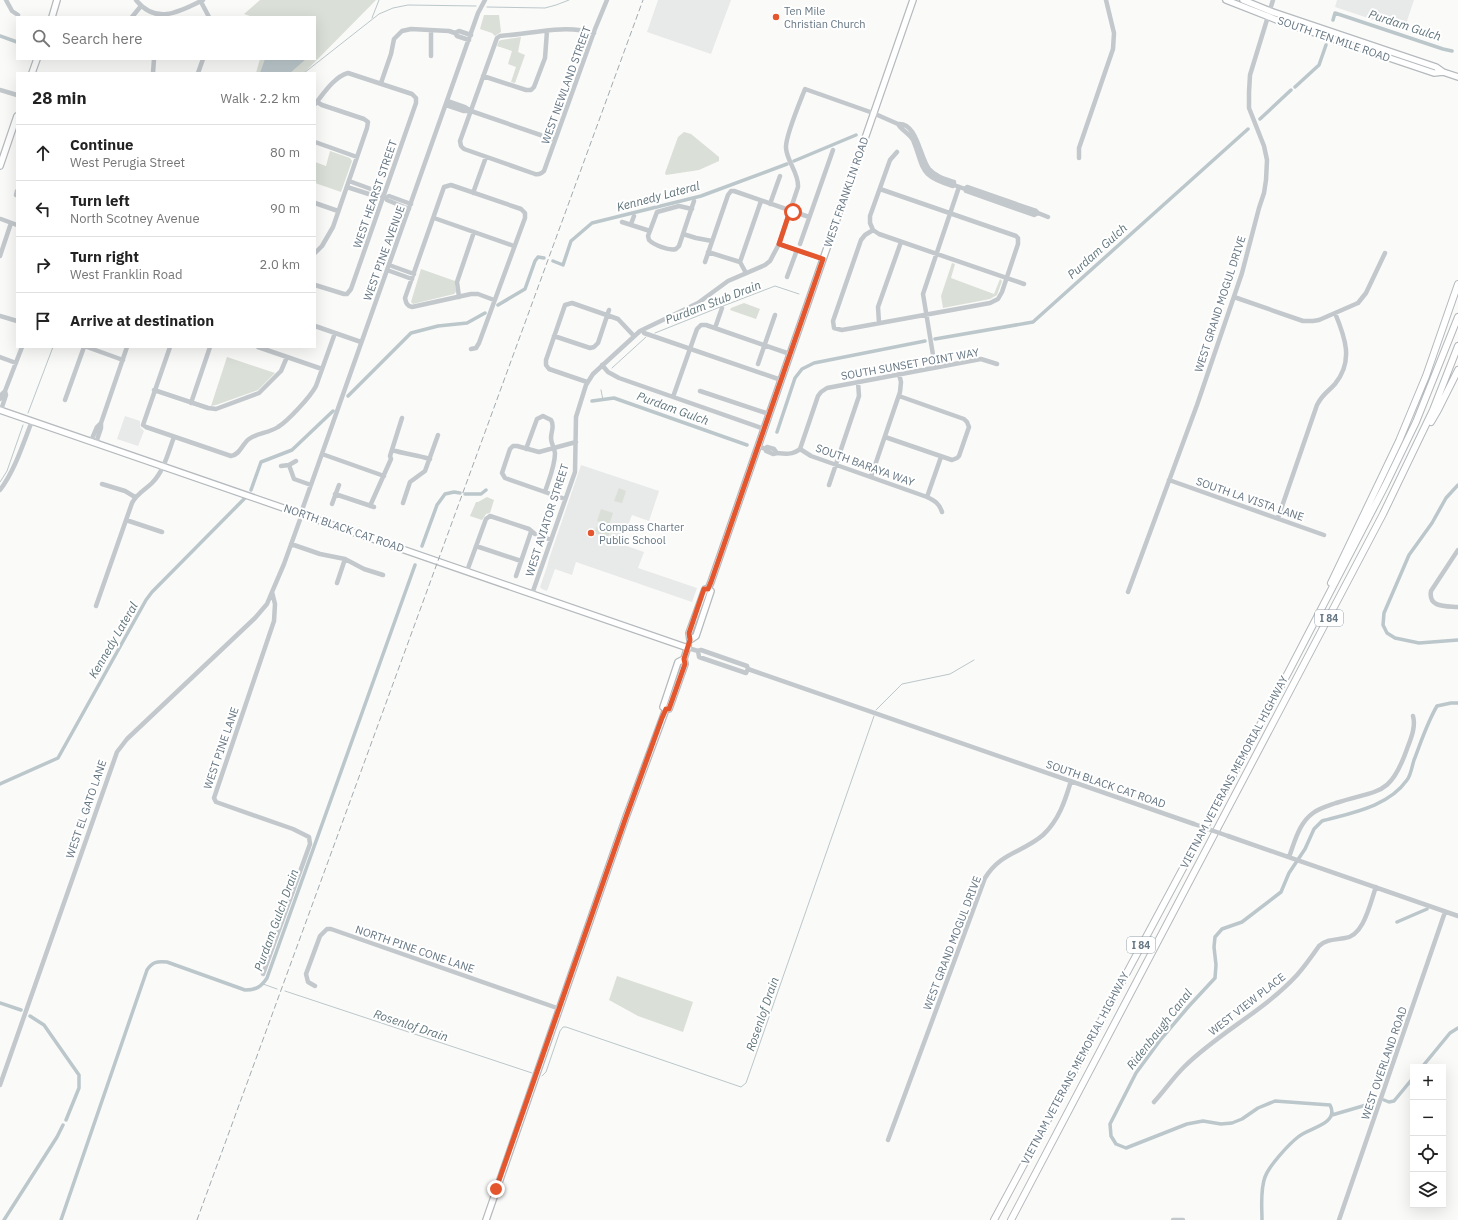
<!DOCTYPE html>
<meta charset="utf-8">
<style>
:root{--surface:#fff;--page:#f6f6f6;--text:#222;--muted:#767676;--line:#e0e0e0}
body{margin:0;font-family:"IBM Plex Sans",sans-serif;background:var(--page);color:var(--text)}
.controls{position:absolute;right:12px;bottom:12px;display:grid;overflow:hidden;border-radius:0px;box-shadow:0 4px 16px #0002}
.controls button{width:36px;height:36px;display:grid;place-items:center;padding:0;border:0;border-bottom:1px solid var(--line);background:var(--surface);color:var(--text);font:20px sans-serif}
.stop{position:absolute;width:12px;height:12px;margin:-9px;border:3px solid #e4572e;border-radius:50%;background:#fff}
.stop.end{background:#e4572e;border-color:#fff;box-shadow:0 1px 4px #0008}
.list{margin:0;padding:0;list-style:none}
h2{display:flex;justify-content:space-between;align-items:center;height:52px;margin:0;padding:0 16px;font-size:17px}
h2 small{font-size:13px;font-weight:400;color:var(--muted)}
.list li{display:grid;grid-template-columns:26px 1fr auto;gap:12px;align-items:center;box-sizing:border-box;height:56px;padding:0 16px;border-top:1px solid var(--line)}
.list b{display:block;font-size:15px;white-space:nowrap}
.list p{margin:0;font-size:13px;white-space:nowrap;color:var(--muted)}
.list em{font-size:13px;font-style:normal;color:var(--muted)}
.icon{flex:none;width:22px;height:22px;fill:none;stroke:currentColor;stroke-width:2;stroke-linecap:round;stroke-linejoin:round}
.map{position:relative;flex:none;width:1458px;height:1220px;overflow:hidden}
.search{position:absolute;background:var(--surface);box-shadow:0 4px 16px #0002;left:16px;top:16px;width:300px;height:44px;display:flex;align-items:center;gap:10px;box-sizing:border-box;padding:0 14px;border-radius:0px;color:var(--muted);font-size:15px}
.panel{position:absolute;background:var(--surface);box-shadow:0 4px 16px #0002;left:16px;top:72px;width:300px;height:276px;border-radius:0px}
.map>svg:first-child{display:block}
</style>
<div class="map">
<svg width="1458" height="1220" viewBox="0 0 1458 1220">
<rect width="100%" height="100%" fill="#fafaf8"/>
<path fill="#e8e9e9" d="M658 0H731L711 54 647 32Z
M1337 0H1414L1404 30 1335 7Z
M125 416 140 421V427L144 431 138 446 117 439Z
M581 465 659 491 649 521 632 515 621 544 644 552 638 568 697 588 692 602 576 562 572 575 555 569 547 591 542 589 540 587 547 567 549 559Z"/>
<path fill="#dadfd7" d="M260 0H376L304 73H256L260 59H315V17H253L244 14Z
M484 15H499L501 32 495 36 492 33 480 29Z
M521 37 518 52 525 55 515 83 511 82 516 67 508 64 512 51 497 46 499 41 501 40Z
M684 132 691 134 719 157V161L699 170 666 175 665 173 678 137Z
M330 151 350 158 352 161 341 192 315 183V162L326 166Z
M952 263 955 264 951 278 994 294 1000 279 1002 281 997 295 990 299 943 308 941 296Z
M421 269 455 281 456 292 454 294 413 304 411 302Z
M744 303 760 309 756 319 730 310 731 308Z
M227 357 275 373 258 390 216 405 211 406Z
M619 488 626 491 622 503 614 501Z
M487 497 494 500 490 513 486 514 482 520 470 516 476 502H478Z
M601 509 613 513 609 525 597 521Z
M597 526 610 530 608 538 594 533Z
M617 976 693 1002 683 1032 638 1016 609 1000Z"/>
<path fill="#bbc7cb" d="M265 59H306L290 73H260Z"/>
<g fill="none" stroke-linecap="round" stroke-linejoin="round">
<path stroke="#bbc7cb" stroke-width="1" d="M487 7 545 8 556 5 569 0
M372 18 379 0
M304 73 379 14 393 8 408 5 476 6
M723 306 775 286 799 294
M655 333 720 307
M612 368 646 337
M601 390 603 400
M28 413 53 347
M0 482 7 471 23 425
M876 710 902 684 950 674 974 660
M263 984 277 989
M285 991 532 1073
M542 1076 546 1072 560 1031 563 1027H566L741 1087 746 1083 874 716"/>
<path stroke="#bbc7cb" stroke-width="3.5" d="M1333 20 1335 13 1443 49 1452 51
M0 36 17 42
M1295 87 1319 65 1326 45
M1260 119 1291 90
M794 161 856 135
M553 261 563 265 571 241 592 223 701 196 787 164
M498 305 525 289 535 261 538 257 544 258
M935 339 1033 322 1248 129
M348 396 411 333 438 326 467 323 485 313
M592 401 614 398 747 445
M777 432 795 378 802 369 814 363 925 341
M1458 485 1446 498 1432 523 1409 555 1384 613 1383 625 1387 633 1395 638 1419 643 1458 640
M251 490 261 462 292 450 333 411
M465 494H481L486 490
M422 546 437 505 445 494 454 492 460 493
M0 784 58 758 146 600 152 592 245 498
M1397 922 1427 909
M0 1003 21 1010
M30 1016 44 1025 79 1075V1088L66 1120
M1422 1067 1450 1033 1458 1028
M1384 1100 1389 1102 1394 1101 1413 1078
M1332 1115 1373 1103
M4 1220 57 1137 63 1125
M61 1220 147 970C152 962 157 961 167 962L245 990C256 990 261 987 267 978L415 565
M1262 1220C1262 1207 1260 1190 1265 1177 1269 1166 1288 1145 1298 1137 1308 1128 1340 1124 1330 1105L1275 1101 1258 1108 1242 1119 1232 1123 1221 1124 1203 1121 1187 1124 1126 1148 1116 1144 1111 1136 1110 1124 1136 1073 1161 1039 1189 1006 1215 978 1216 965 1214 947 1215 937 1222 929 1242 922 1281 892 1289 873 1305 849 1314 829 1322 821C1351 813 1388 807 1407 780 1411 775 1412 766 1414 760 1421 742 1427 723 1437 706L1451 703H1458"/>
<g stroke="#b5babe" stroke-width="8">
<path id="major" d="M1226 0 1282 22 1434 73 1443 72
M1243 0 1270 11 1436 67 1443 72 1458 77
M52 17 57 0
M32 73 37 59
M0 166 17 116
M0 410 688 648
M708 589 711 591 696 636 690 640 689 633 705 589H708L711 582 913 0
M684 659 678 662 663 707 666 709H669L685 664 684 659 688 646
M486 1220 626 817 666 709"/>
</g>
<g stroke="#b4b9bd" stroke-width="8">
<path id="highway" d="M1431 422 1438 410 1458 370
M1331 583 1399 441 1426 376 1458 284
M994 1220 1289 671 1385 486 1416 422 1458 317
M1011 1220 1383 514 1433 410 1458 346"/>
</g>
<path stroke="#c3c8cc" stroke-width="4.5" d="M6 0 12 11 18 15
M136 0C156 25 179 12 203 0
M200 0 209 17
M132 17 141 6
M594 33C564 24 530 34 500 36L497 38 460 141 461 146 464 149 535 174C539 175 541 174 544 171L595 29 607 0
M469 40 457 36 455 33 459 31 471 35
M431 56V31
M153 73 154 59
M198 73 203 59
M483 76 526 90H531L534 87 545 58 547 31
M381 83 391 54 394 39 402 31 411 29 449 31 455 33
M0 90 17 95
M448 101 465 107 471 111 555 140
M315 104C324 93 334 77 348 73L412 94 416 98V103L351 289 347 294H344L315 285
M446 105 464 111H471
M315 142 357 157
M1079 158V148L1113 49 1114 33 1106 0
M349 181 379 192 380 195
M954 185V182C945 179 936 177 929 169 920 158 917 122 898 124 901 130 909 133 913 140 925 169 918 175 953 186L954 185 965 189 966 191 1034 215 1038 213 1036 211 967 187 965 189
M347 187 378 197 380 195 386 198 389 196 411 204
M880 189 1016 236 1018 238V244L1002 292 998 299 990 303 842 330 834 328 833 321 861 240 865 235 873 230 870 223V216L890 160 897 152
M473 193 486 157
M16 195 17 191
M386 198 387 200 409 209
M315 203 338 211
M770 204 780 176
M692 209 679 206 657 212 648 236 649 240C654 245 669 251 676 249L679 246 694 201
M1038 213 1048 217
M434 218 514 246
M1 219 17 225
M622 222 650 231
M631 224 634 216
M873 230 879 234 1024 284
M683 234 696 238 712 241
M779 244 823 259
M800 244 833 150
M708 252 740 262 746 273
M315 253 322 246 333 227 367 128 368 122 364 119 322 105 317 102
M0 256 11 223
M705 262 728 195 731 191H734L809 217
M740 262 761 201
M389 265 414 274
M387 270 412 279
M787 277 797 250
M459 297 457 282 474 232
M1234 297 1303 321H1313L1319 320 1358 303 1366 293 1385 253
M0 316 17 321
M879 323 878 307 901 242
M315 326 361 342
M715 328 722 308
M644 333 781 380
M554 336 590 348 594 347 598 343 609 310
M87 347 123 360
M170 347 143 425 146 427 231 456C240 455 242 444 249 439 257 433 269 433 278 427 288 421 311 396 316 386L335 333
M258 347 322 369
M471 349 476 348 479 343 525 218V213L521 209 451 185 444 187 405 298C406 303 407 306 412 307L471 294H478L494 300
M0 357 16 363
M758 364 775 315
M602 365 608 372 619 378 764 429
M935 367 923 294 959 187
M587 382 549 369 546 365V360L565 305 572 303 618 319 634 336
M154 390 208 408 216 409 259 393 281 371 287 357
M5 391 22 347
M700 391 769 414
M673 397 697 329 701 325H706L790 354
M0 399 2 394 5 391 6 395 1 410
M65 400 84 347
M191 403 210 347
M101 423 127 347
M885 437 952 460 957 458 959 456 969 427 967 422 964 419 899 396
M91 441 97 427 101 423V428L96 443
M757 446 766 449V451L773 454 777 453 774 449 767 447 766 449
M526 449 537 419 543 416 551 420C555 426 551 431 551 438 551 443 554 447 555 453 555 466 549 479 545 492
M800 449 818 396 821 392 827 388 981 359 997 364
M392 450C405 454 417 455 430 459
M777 453C785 454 793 455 800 449L811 456 927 497C935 501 939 503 942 512
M322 454 384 476
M289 465 294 479 311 485
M281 466 289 465 296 461
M871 477 900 392 901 382 899 374
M1169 480 1324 535
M102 484 125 491 135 497
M829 485 859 396 858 382
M0 490C15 470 23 444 32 421
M335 494 374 507
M927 497 941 457
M565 499 505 478 502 473 510 449 513 446H517L539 452 576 442
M403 503 410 482 425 471 438 435
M332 504 339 485
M370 506 391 459 390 456 402 418
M301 513 478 13 485 0
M1278 518 1317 405C1323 393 1328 392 1335 384 1354 361 1345 337 1335 313
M126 520 162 532
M291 544 320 554 345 559 364 569 383 575
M476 546 521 561
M1458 550 1431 591C1428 608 1446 606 1458 607
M467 571 486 519 490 516 529 529 535 534 551 540
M516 576 531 532
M337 583 345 559
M1128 592 1197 405 1242 273 1259 208 1264 193 1266 180 1267 160 1264 146 1249 108V92L1250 75 1254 62 1273 0
M532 594 575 472 576 417 586 385 593 374 640 331 698 303 728 281 765 265 770 261 779 244 798 187C799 173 787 162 786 148 785 137 800 102 805 89L873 113 898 124
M96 606 132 503C137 493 145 490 152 483 164 471 168 453 174 437
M688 648 698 651 701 650 747 666 748 669 746 673 699 657 698 651
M748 669 1194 824
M1228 836 1458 916
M1289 857C1295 841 1299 823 1313 813 1320 808 1328 806 1336 803 1379 789 1390 797 1407 749 1411 738 1416 727 1413 716
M263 974 310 844 309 837 293 829 216 802 214 798 274 621 275 604 272 592
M315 986 308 982 306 974 320 936 327 929H331L560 1009
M0 1085 117 752 127 739 255 618 267 604 272 592 284 564 302 514
M1154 1102C1164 1091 1173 1078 1184 1067 1218 1033 1264 1011 1297 975 1305 966 1312 956 1319 946 1327 939 1335 940 1345 938 1364 936 1370 903 1376 887
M888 1140 985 878C1001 852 1022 853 1043 835 1059 820 1065 801 1071 781
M1173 1220H1183
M1339 1220 1445 912"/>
<use href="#major" stroke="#fff" stroke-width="5.5"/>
<use href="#highway" stroke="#fff" stroke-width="6"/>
<path stroke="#a2aab0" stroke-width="1" stroke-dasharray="6 3" stroke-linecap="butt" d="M197 1220 643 0"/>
<path stroke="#c3c8cc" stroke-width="4.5" d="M1194 824 1228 836"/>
</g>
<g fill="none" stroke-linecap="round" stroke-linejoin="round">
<path stroke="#e4572e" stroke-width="5" d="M496 1189 626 817 662 718 666 709H669L685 664 684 659 690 640 689 633 704 589H708L711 582 823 259 779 244 790 211 793 212"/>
</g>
<g fill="#e4572e" stroke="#fff" stroke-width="1.5">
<circle cx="776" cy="17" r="4"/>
<circle cx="591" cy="533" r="4"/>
</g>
<g text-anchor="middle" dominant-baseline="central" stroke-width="4" stroke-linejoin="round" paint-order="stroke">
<g fill="#fff" stroke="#939fa8" stroke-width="1">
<rect x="1315" y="610" width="28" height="16" rx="3"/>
<rect x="1127" y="937" width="28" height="16" rx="3"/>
</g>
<g font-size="10" font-weight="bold" fill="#657683">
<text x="1329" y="618">I 84</text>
<text x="1141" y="945">I 84</text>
</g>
<g font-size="11" fill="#657683" stroke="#fff" text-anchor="start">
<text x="784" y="11">Ten Mile<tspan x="784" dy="13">Christian Church</tspan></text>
<text x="599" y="527">Compass Charter<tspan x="599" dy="13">Public School</tspan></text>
</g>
<g font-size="11" fill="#657683" stroke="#fff">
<text transform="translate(1334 39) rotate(19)">SOUTH TEN MILE ROAD</text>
<text transform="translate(566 85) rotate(-70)">WEST NEWLAND STREET</text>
<text transform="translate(846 192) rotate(-71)">WEST FRANKLIN ROAD</text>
<text transform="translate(375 194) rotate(-71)">WEST HEARST STREET</text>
<text transform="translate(384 253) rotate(-70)">WEST PINE AVENUE</text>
<text transform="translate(1220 304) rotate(-72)">WEST GRAND MOGUL DRIVE</text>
<text transform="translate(910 364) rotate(-10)">SOUTH SUNSET POINT WAY</text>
<text transform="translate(865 465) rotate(20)">SOUTH BARAYA WAY</text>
<text transform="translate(1250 499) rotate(19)">SOUTH LA VISTA LANE</text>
<text transform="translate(547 520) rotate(-72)">WEST AVIATOR STREET</text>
<text transform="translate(344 528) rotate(19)">NORTH BLACK CAT ROAD</text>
<text transform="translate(221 748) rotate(-71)">WEST PINE LANE</text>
<text transform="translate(1234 772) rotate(-62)">VIETNAM VETERANS MEMORIAL HIGHWAY</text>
<text transform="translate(1106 784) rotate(19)">SOUTH BLACK CAT ROAD</text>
<text transform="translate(86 809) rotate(-71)">WEST EL GATO LANE</text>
<text transform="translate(952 943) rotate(-69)">WEST GRAND MOGUL DRIVE</text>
<text transform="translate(415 949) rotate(19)">NORTH PINE CONE LANE</text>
<text transform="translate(1247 1004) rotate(-38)">WEST VIEW PLACE</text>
<text transform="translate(1384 1063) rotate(-71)">WEST OVERLAND ROAD</text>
<text transform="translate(1075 1068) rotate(-62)">VIETNAM VETERANS MEMORIAL HIGHWAY</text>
</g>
<g font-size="12" font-style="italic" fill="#60757c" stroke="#fff">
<text transform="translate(1405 25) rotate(18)">Purdam Gulch</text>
<text transform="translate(658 196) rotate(-15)">Kennedy Lateral</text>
<text transform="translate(1097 251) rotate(-42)">Purdam Gulch</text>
<text transform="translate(713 302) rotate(-21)">Purdam Stub Drain</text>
<text transform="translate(673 408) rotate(20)">Purdam Gulch</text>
<text transform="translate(113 640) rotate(-60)">Kennedy Lateral</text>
<text transform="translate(276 920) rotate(-70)">Purdam Gulch Drain</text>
<text transform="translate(762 1014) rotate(-71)">Rosenlof Drain</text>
<text transform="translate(411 1025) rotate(18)">Rosenlof Drain</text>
<text transform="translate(1159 1029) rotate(-52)">Ridenbaugh Canal</text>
</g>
</g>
</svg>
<div class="controls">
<button>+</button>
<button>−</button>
<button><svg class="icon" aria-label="locate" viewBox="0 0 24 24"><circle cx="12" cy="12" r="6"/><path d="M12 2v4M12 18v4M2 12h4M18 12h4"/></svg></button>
<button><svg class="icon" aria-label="layers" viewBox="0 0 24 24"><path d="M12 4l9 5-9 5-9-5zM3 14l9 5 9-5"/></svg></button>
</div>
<div class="stop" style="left:793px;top:212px"></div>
<div class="stop end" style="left:496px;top:1189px"></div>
<div class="search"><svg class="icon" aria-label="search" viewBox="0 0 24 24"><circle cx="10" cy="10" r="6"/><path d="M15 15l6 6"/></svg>Search here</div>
<section class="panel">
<h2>28 min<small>Walk · 2.2 km</small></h2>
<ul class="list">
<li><svg class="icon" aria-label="ahead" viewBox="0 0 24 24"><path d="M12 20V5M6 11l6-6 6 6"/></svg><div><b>Continue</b><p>West Perugia Street</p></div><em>80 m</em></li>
<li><svg class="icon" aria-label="left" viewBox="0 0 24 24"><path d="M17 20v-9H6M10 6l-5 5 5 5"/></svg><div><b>Turn left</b><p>North Scotney Avenue</p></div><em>90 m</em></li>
<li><svg class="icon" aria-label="right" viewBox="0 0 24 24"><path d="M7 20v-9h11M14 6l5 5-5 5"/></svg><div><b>Turn right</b><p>West Franklin Road</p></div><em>2.0 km</em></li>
<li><svg class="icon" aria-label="arrive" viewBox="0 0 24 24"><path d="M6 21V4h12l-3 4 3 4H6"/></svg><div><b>Arrive at destination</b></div></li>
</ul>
</section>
</div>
